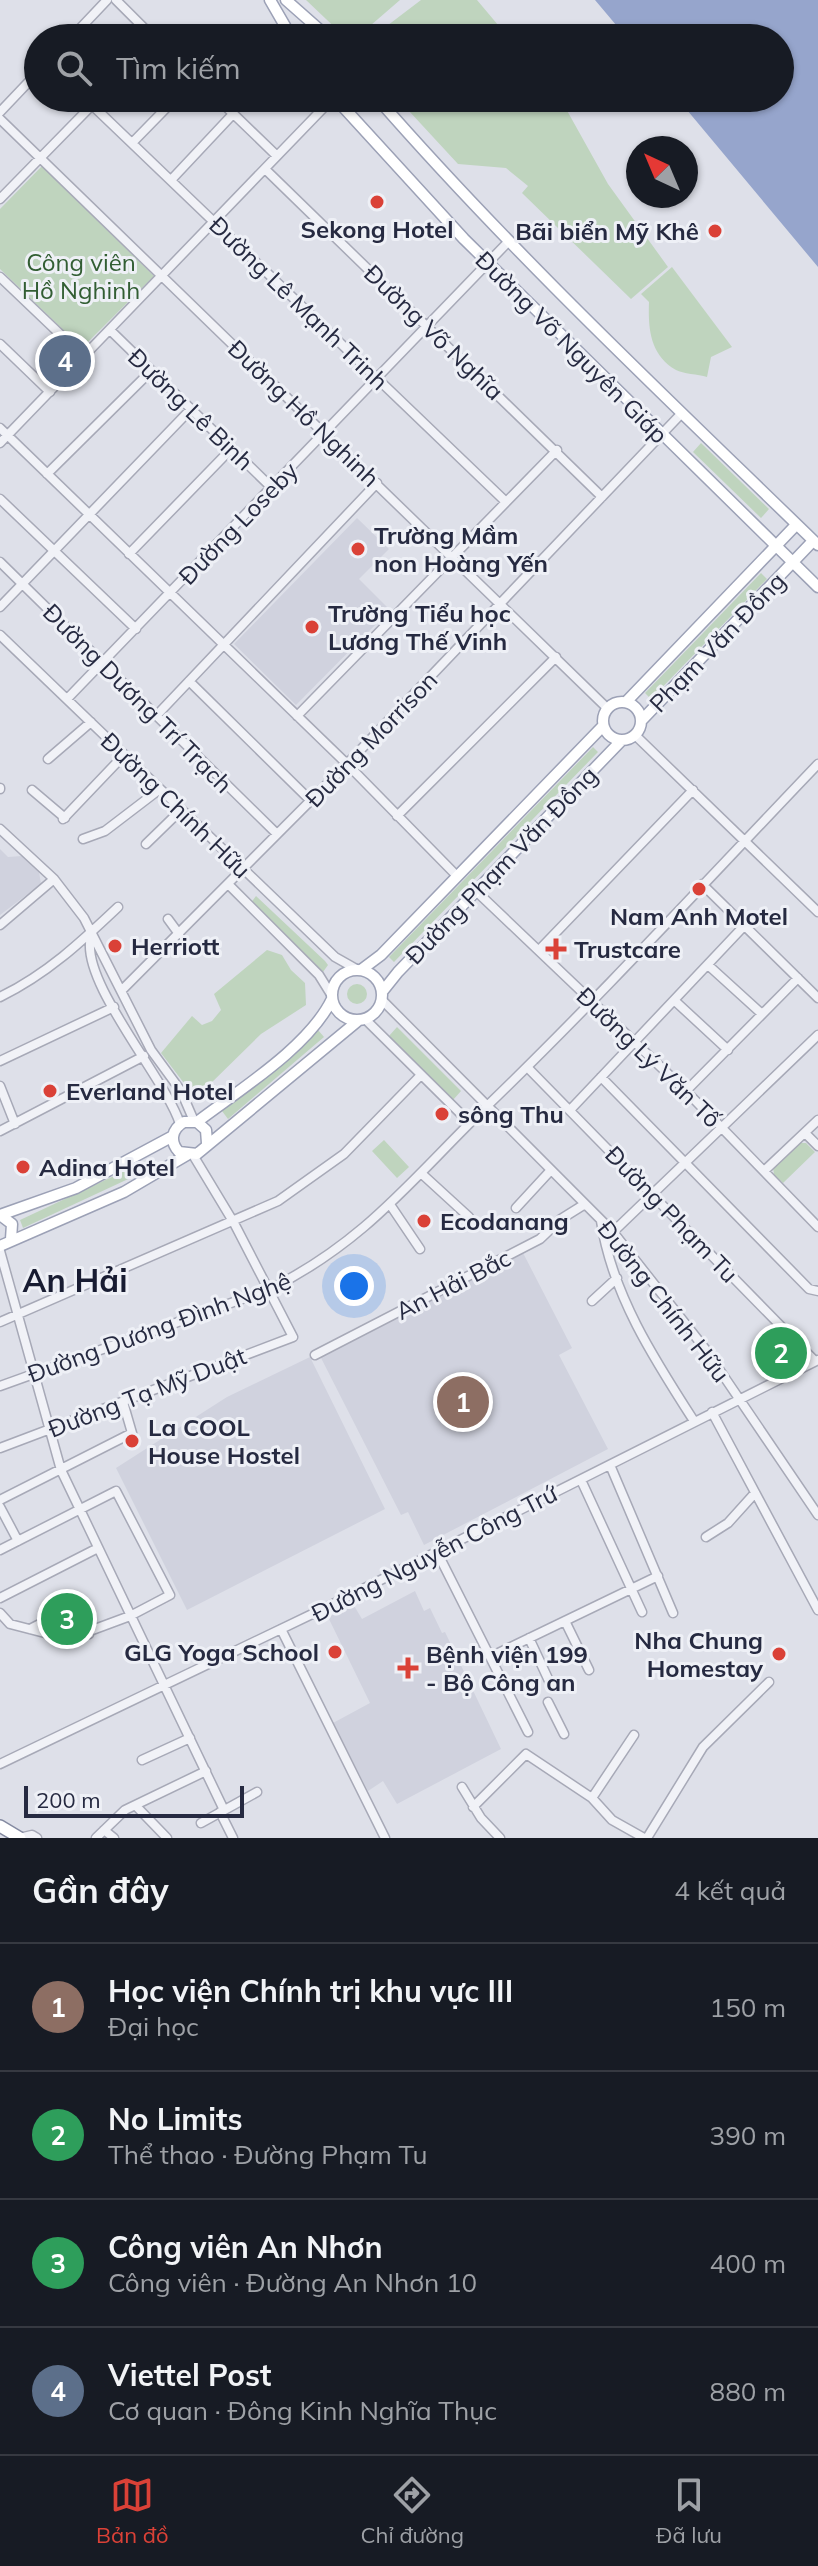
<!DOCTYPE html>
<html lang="vi">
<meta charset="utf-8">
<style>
:root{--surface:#171b24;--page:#242831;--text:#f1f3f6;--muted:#9ea1a6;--line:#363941;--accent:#da4137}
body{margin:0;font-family:Mulish,sans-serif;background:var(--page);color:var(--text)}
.compass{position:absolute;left:626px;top:136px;width:72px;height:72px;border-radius:50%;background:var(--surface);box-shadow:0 2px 6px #0004;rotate:316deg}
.scale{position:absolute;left:24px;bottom:20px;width:220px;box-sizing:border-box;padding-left:8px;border:4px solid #262a41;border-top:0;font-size:22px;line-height:28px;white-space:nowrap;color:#262a41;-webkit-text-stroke:6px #eef0f6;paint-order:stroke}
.you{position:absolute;left:354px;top:1286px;width:28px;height:28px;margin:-20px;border:6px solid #fff;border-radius:50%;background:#1a73e8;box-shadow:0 0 0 12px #1a73e833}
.badge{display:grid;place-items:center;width:52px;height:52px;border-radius:50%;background:var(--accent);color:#fff;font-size:26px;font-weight:700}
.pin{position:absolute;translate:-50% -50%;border:4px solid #fff;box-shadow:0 2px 8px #0006}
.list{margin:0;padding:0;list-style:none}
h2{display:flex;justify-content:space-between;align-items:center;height:104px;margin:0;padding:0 32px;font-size:34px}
h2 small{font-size:26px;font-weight:400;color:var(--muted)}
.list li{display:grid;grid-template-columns:52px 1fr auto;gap:24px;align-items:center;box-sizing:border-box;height:128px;padding:0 32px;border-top:2px solid var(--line)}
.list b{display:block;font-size:30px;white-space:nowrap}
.list p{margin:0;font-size:26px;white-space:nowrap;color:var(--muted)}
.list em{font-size:26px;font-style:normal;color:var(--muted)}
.icon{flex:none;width:44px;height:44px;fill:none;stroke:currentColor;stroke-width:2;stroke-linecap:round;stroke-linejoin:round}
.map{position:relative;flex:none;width:818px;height:1838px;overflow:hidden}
.search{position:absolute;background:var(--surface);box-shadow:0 2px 6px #0004;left:24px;right:24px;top:24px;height:88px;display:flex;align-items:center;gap:20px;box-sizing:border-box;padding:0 28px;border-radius:44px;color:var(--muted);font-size:30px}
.sheet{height:616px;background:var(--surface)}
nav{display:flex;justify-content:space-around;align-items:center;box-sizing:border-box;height:112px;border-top:2px solid var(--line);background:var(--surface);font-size:22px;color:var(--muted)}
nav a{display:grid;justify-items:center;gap:4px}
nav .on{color:var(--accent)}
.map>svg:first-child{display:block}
</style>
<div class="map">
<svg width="818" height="1838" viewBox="0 0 818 1838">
<rect width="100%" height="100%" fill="#dee0e9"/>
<path fill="#d0d2de" d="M357 518 389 549 359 579 390 610 296 705 234 644Z
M0 849 8 857 22 856 39 872 41 884 0 915Z
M521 1249 572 1348 559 1355 608 1449 424 1545 408 1512 401 1515 319 1354Z
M310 1357 385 1509 187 1610 116 1468 227 1397Z
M415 1591 424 1611 430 1608 442 1633 445 1632 501 1749 397 1804 383 1781 368 1791 333 1723 370 1703 328 1617 353 1604 362 1619Z"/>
<path fill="#bfd4be" d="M306 0H400L356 38H346Z
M421 0H477L509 38H371Z
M397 98H560L608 184 668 267 631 299 522 193 528 186 506 168 458 164Z
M42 166 154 276 82 348 0 269V209Z
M672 267 732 347 711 357 707 377C698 374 683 374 676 370 650 355 648 329 649 302L641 294Z
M701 443 769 509 761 518 693 452Z
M761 573 767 579 651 699 645 693Z
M593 747 598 752 394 962 389 957Z
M256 896 325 961 328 965 323 972 250 904Z
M267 950 282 955 291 970 305 983 306 1005 261 1034 206 1088 190 1091 161 1053 192 1016 202 1025 212 1021 221 1010 214 994Z
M347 994a10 10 0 1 1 20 0a10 10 0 1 1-20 0Z
M397 1027 461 1091 453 1100 389 1036Z
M318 1030 324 1037 228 1119 222 1111Z
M384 1140 409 1167 397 1178 372 1151Z
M799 1143H806L815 1152 783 1183 774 1175 773 1167Z
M148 1160 154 1167 23 1228 20 1220Z
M74 1609 87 1633 67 1637 34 1629Z"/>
<path fill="#96a5cc" d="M595 0H818V267L677 98H780V38H627Z"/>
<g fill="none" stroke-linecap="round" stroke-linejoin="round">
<g stroke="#a7a9b7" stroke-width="11">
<path id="minor" d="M116 0 154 38
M71 38 107 0
M217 98 277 156
M92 105 505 501
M0 112 38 72
M0 119 607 708
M133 142 176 98
M265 169 602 497
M172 179 233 114
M0 199 99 98
M0 277 84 357
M110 330 272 488
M0 344 50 392
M0 428 347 764 457 876
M0 443 333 98
M47 474 151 371
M0 499 136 629
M129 554 232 448
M0 562 277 834
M0 607 191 409
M0 635 335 957 358 970
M189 681 310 800
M67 699 508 242
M156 716 377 483
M297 716 557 450
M635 735 818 912
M48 759 91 722
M0 789V788
M32 790 65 818
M397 816 556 657
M63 819 124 755
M0 829 54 879 84 918 151 1050 181 1091 194 1121
M83 839 105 831 160 789
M146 844 181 810
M228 884 319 975 332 996
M702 884 818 998
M476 891 686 1091 818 1227
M168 919 179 934
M0 925 54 879
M91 937C79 981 166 1079 180 1124
M540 949 693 790
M708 965 762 1014
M122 990 347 764 681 414
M0 997C47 974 81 942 118 907
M382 1000 613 1232 706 1350 818 1515
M675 1001 728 1050
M365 1019 470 1123
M0 1061 114 1007
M528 1068 815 1361
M601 1077 809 1289 818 1291
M0 1086 15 1124
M686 1091 798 978
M571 1109 744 926
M0 1131 144 1056
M805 1133 818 1146
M764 1171 818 1120
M422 1174 469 1217
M391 1206 420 1249
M516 1208 551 1170
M601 1221C612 1294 654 1359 694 1421
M613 1232 818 1035
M0 1251 61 1470 224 1810
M592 1301 617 1278
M0 1322 278 1201 344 1154 420 1076
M315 1355 540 1239 561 1219 585 1204
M0 1386 270 1289C365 1242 412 1179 486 1107 600 997 708 879 818 764
M712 1412 818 1610
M0 1448 293 1337 234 1223 193 1155
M610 1465 673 1613
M581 1480 642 1612
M0 1500 132 1433 123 1402
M0 1507 18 1541
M706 1537 728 1523 755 1493
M0 1550 116 1491 170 1595 130 1616 68 1639 10 1624 0 1613
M437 1552 528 1732
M0 1598 96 1549
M565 1621 589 1670
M30 1629 75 1606 89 1634
M281 1629 385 1838
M529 1638 550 1683
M490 1657 658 1576
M548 1702 564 1734
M142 1760 190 1738
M0 1764 331 1605 818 1360
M462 1787 481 1818 500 1838
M592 1798 634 1735
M136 1806 167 1838
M473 1807 526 1754 592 1798 612 1820 644 1838
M220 1812 233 1838
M201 1823 257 1792
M104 1830 114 1838
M19 1838 32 1835 37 1838
M96 1838 125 1810 206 1771
M647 1838 703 1747 769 1682"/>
</g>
<g stroke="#9ca1b6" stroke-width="13">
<path id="major" d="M270 0 292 38
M286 0 329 38
M335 98 464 239 818 587
M377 98C515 256 668 399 818 545
M603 721a19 19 0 1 1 38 0a19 19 0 1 1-38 0Z
M626 702 796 525
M641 721 813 541
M332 995a25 25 0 1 1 50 0a25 25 0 1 1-50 0Z
M361 970 381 955 603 726
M382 992 398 972 621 741
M197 1122C239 1090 309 1047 332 999
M207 1143 206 1130 197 1122H184C172 1129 169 1141 179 1152L197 1154 359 1020
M0 1215 76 1188 173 1136
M0 1215 12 1224 11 1239
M0 1246 124 1192 187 1155"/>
</g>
<g stroke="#848aa1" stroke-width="14">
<path id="highway" d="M0 1826 20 1838"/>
</g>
<use href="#minor" stroke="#f1f2f7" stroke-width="8"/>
<use href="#major" stroke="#fff" stroke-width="10"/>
<use href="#highway" stroke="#fff" stroke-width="11"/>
</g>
<g fill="#da4137" stroke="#eef0f6" stroke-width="3">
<circle cx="377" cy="202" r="8"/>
<circle cx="715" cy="231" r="8"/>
<circle cx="358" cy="549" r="8"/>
<circle cx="312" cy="627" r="8"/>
<circle cx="699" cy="889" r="8"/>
<circle cx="115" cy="946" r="8"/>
<path d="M552 937h8v8h8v8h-8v8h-8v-8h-8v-8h8z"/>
<circle cx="50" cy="1091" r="8"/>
<circle cx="442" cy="1114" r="8"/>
<circle cx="23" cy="1167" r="8"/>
<circle cx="424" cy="1221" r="8"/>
<circle cx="132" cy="1441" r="8"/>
<circle cx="335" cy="1652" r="8"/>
<circle cx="779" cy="1654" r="8"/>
<path d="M404 1656h8v8h8v8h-8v8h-8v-8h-8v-8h8z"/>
</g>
<g text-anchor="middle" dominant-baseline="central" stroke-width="6" stroke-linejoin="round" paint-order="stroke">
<g font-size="24" font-weight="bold" fill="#262a41" stroke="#eef0f6" text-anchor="start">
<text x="377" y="229" text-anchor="middle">Sekong Hotel</text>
<text x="699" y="231" text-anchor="end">Bãi biển Mỹ Khê</text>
<text x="374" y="535">Trường Mầm<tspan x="374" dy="28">non Hoàng Yến</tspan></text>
<text x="328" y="613">Trường Tiểu học<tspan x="328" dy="28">Lương Thế Vinh</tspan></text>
<text x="699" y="916" text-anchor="middle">Nam Anh Motel</text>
<text x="131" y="946">Herriott</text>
<text x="574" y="949">Trustcare</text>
<text x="66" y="1091">Everland Hotel</text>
<text x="458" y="1114">sông Thu</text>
<text x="39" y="1167">Adina Hotel</text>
<text x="440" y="1221">Ecodanang</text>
<text x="148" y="1427">La COOL<tspan x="148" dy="28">House Hostel</tspan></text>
<text x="763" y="1640" text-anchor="end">Nha Chung<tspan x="763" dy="28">Homestay</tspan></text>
<text x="319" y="1652" text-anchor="end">GLG Yoga School</text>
<text x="426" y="1654">Bệnh viện 199<tspan x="426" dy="28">- Bộ Công an</tspan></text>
</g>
<g font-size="24" fill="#325e33" stroke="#eef0f6">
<text x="81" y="262">Công viên<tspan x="81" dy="28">Hồ Nghinh</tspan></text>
</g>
<g font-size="24" fill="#262a41" stroke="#eef0f6">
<text transform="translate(299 303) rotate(44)">Đường Lê Mạnh Trinh</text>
<text transform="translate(434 332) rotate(44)">Đường Võ Nghĩa</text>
<text transform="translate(572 347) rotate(45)">Đường Võ Nguyên Giáp</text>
<text transform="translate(191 409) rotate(44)">Đường Lê Binh</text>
<text transform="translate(304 413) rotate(44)">Đường Hồ Nghinh</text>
<text transform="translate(238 523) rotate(-46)">Đường Loseby</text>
<text transform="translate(717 642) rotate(-46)">Phạm Văn Đồng</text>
<text transform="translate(138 698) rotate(45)">Đường Dương Trí Trạch</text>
<text transform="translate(371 739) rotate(-46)">Đường Morrison</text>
<text transform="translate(176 805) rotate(44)">Đường Chính Hữu</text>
<text transform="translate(501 865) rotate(-46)">Đường Phạm Văn Đồng</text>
<text transform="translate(649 1057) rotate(44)">Đường Lý Văn Tố</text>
<text transform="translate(672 1214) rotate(46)">Đường Phạm Tu</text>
<text transform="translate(453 1284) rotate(-27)">An Hải Bắc</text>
<text transform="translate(664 1301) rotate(52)">Đường Chính Hữu</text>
<text transform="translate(159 1327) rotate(-20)">Đường Dương Đình Nghệ</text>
<text transform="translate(147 1392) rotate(-21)">Đường Tạ Mỹ Duật</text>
<text transform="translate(434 1553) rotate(-27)">Đường Nguyễn Công Trứ</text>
</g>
<g font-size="32" font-weight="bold" fill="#181c32" stroke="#eef0f6">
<text x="75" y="1280">An Hải</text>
</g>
</g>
</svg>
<svg class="compass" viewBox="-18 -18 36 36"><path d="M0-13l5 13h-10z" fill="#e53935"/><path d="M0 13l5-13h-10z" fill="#9ea1a6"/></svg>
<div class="scale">200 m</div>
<div class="you"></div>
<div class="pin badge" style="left:463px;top:1402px;background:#8d6e63">1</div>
<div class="pin badge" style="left:781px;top:1353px;background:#2e9e5b">2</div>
<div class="pin badge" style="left:67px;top:1619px;background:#2e9e5b">3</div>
<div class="pin badge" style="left:65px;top:361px;background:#5c6f8a">4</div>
<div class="search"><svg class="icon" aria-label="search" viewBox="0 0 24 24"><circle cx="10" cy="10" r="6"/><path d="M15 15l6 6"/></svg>Tìm kiếm</div>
</div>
<section class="sheet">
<h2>Gần đây<small>4 kết quả</small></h2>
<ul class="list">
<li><span class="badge" style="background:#8d6e63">1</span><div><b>Học viện Chính trị khu vực III</b><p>Đại học</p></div><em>150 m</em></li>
<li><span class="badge" style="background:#2e9e5b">2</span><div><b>No Limits</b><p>Thể thao · Đường Phạm Tu</p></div><em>390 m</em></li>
<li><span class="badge" style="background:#2e9e5b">3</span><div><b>Công viên An Nhơn</b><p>Công viên · Đường An Nhơn 10</p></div><em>400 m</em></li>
<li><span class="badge" style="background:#5c6f8a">4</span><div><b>Viettel Post</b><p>Cơ quan · Đông Kinh Nghĩa Thục</p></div><em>880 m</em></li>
</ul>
</section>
<nav>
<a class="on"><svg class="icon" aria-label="map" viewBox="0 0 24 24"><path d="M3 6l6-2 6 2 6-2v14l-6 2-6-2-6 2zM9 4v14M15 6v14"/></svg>Bản đồ</a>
<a><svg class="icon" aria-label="directions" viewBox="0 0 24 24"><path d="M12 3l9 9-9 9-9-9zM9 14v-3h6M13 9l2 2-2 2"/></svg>Chỉ đường</a>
<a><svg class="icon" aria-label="saved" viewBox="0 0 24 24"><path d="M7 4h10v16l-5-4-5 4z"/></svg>Đã lưu</a>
</nav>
